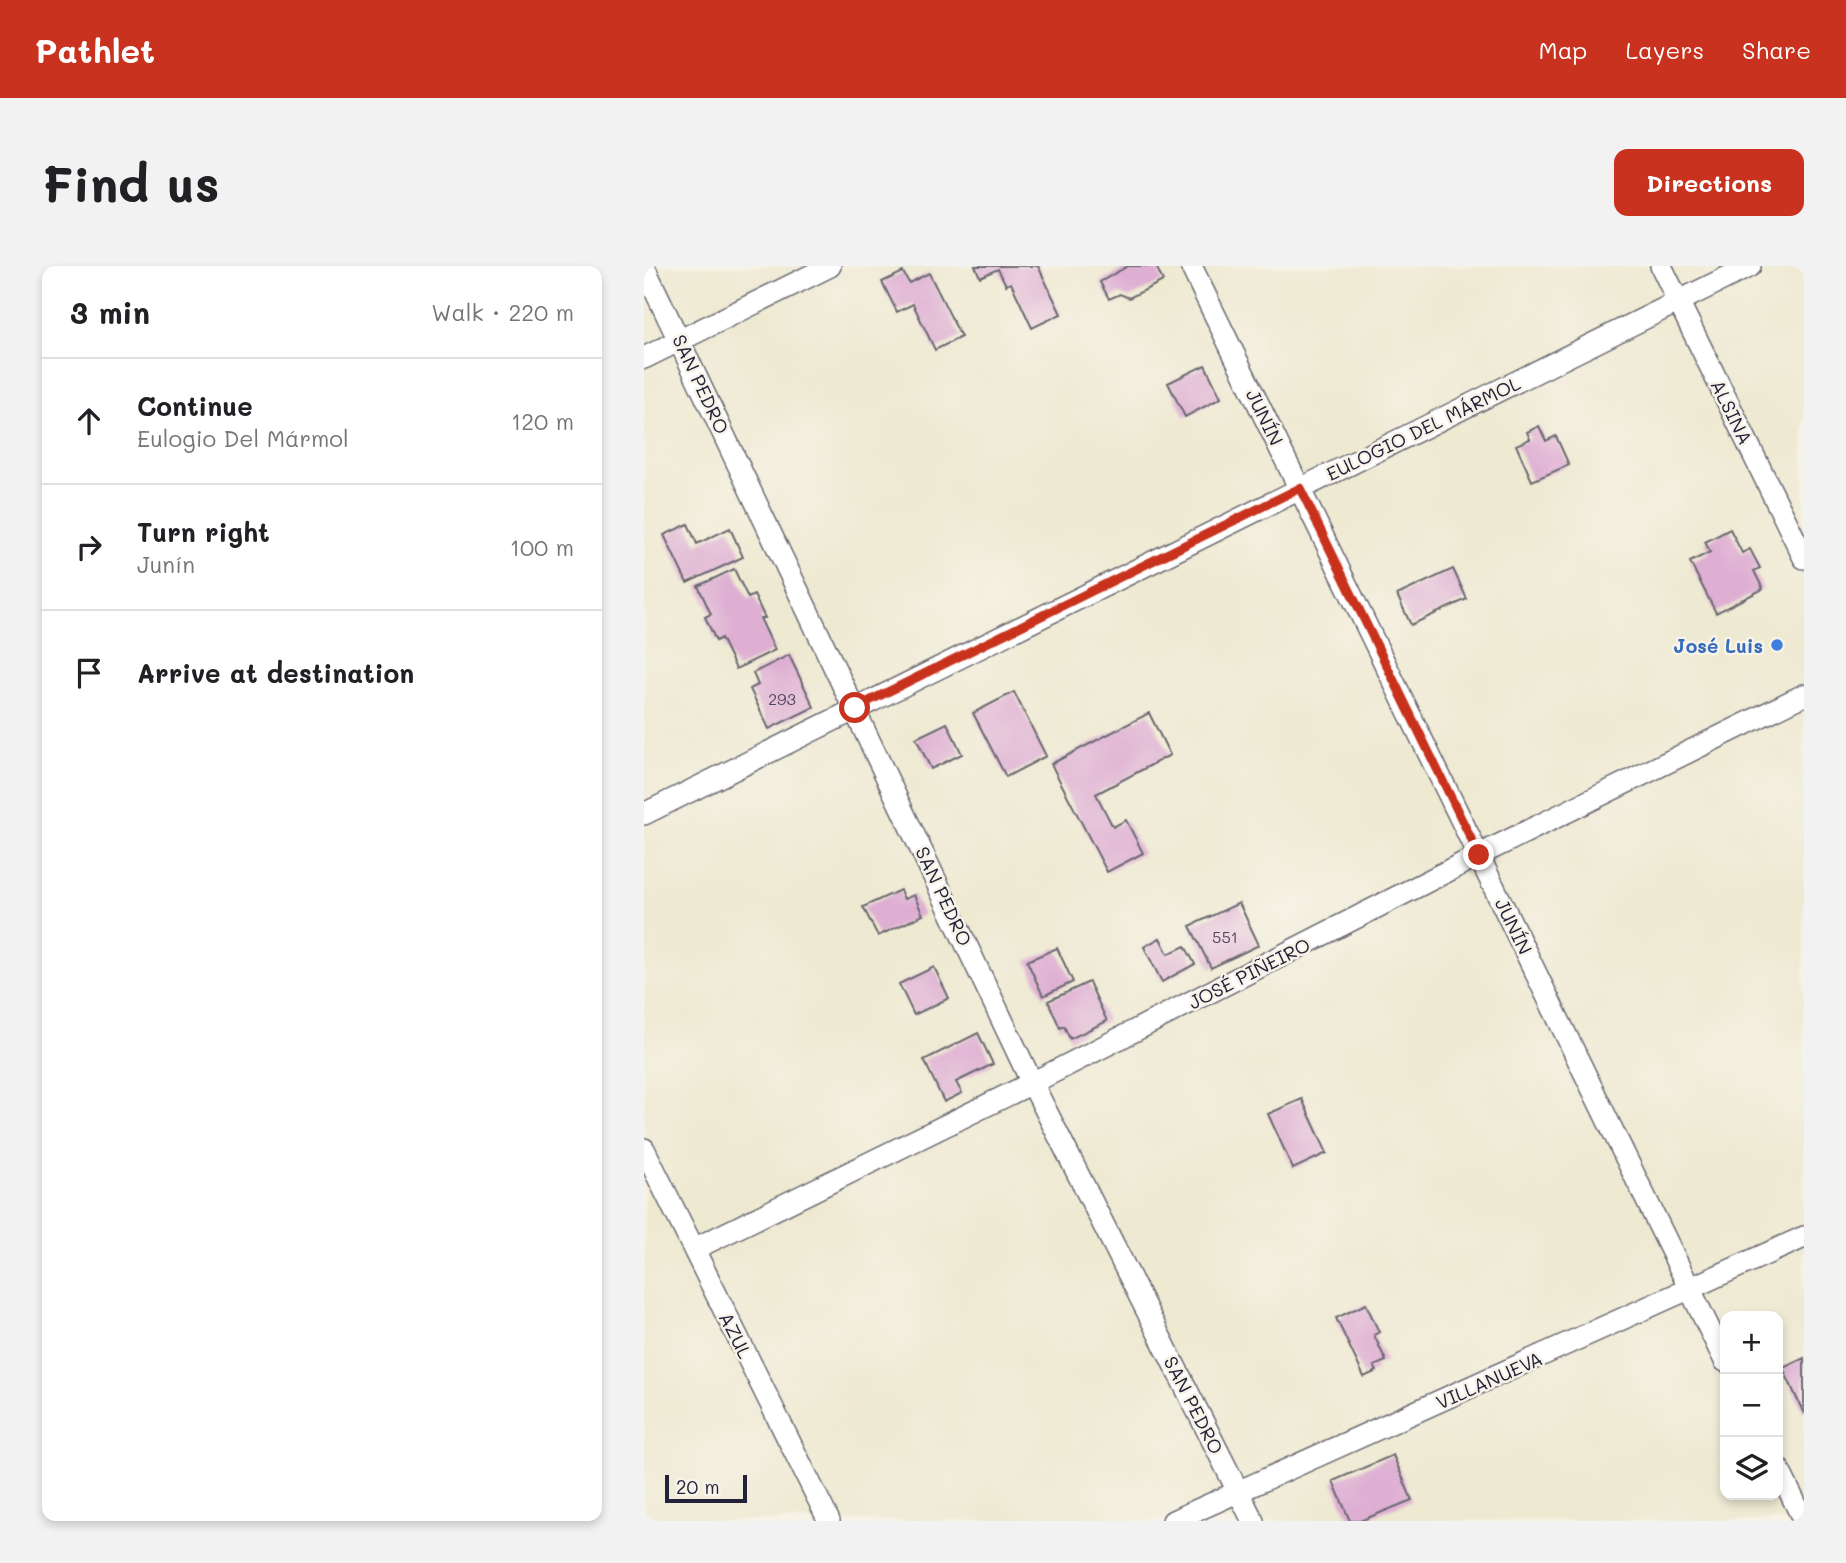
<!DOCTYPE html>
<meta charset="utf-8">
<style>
:root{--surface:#fff;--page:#f2f2f2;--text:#202124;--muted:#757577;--line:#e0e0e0;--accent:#c8321e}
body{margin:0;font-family:Mali,sans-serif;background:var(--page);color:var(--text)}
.controls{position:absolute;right:21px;bottom:21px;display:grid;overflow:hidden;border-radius:14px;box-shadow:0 4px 10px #0003}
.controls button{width:63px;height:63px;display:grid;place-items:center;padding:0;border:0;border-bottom:2px solid var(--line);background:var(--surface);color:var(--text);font:35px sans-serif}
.scale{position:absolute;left:21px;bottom:18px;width:82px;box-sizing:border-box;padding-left:7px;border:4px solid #22223b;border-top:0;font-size:19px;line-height:24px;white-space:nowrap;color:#22223b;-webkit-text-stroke:5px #f7f3e8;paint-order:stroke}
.stop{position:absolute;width:21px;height:21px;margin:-16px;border:5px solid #c8321e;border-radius:50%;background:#fff}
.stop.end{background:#c8321e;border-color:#fff;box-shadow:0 2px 7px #0008}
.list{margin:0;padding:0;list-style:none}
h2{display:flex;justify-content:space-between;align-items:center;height:91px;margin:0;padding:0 28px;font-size:30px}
h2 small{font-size:23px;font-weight:400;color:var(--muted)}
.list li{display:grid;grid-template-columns:46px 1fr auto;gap:21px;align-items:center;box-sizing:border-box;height:126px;padding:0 28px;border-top:2px solid var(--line)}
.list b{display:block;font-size:26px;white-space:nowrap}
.list p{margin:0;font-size:23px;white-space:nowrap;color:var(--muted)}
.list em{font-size:23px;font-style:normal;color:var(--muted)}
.icon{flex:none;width:38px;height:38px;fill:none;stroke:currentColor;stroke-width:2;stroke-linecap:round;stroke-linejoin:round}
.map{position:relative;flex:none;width:1160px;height:1255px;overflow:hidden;border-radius:14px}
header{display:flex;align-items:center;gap:42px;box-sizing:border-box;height:98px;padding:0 35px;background:var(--accent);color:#fff}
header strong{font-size:33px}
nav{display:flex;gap:38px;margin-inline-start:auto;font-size:24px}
.intro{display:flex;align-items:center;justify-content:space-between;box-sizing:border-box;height:168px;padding:0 42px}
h1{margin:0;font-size:49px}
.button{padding:18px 32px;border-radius:14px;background:var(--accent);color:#fff;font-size:24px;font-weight:700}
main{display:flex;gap:42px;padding:0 42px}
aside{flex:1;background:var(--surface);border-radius:14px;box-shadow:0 4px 10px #0003}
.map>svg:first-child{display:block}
</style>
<header>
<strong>Pathlet</strong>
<nav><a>Map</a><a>Layers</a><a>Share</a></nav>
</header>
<div class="intro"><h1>Find us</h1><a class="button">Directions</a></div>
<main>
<aside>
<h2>3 min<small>Walk · 220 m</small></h2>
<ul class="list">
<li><svg class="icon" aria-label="ahead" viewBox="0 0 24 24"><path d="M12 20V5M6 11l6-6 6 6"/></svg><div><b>Continue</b><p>Eulogio Del Mármol</p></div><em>120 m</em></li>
<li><svg class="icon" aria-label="right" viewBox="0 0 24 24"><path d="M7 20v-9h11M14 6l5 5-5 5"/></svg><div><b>Turn right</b><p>Junín</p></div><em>100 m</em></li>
<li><svg class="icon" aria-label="arrive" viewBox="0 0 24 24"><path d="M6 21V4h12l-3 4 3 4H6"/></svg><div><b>Arrive at destination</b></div></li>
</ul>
</aside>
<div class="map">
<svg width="1160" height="1255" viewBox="0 0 1160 1255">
<rect width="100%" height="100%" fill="#f7f3e8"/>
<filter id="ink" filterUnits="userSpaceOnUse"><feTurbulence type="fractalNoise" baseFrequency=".0143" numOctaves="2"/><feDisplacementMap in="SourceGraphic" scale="14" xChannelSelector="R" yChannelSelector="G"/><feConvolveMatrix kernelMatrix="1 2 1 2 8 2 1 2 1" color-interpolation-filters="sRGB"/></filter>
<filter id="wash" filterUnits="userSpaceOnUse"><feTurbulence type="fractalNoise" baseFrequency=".00686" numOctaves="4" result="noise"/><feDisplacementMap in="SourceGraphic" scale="28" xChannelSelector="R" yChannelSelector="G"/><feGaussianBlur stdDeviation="1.57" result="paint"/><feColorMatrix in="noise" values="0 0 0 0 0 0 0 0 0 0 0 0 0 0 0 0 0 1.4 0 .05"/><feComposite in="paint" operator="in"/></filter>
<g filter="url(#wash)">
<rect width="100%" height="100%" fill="#eee9d1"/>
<g id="blocks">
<path fill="#deaed3" d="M331 0H394L417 48 388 62 367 17 362 19 354 3 336 11Z
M484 0H512L519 15 485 32 476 28 465 33 456 16Z
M259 6 265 17 285 7 317 71 291 84 269 38 253 46 238 16Z
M561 99 577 132 541 151 524 117Z
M895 160 902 175 912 170 925 199 888 215 872 179 886 173 883 166Z
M44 258 53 278 86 262 99 291 43 317 20 269Z
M1086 263 1098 287 1106 283 1116 302 1110 305 1119 323 1072 347 1046 296 1066 286 1061 276Z
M90 303 104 332 110 329 121 352H116L131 384 92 403 77 372 72 375 61 351 67 348 54 320Z
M809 303 823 333 767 359 753 329Z
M145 389 170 441 125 463 106 423 114 419 109 407Z
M370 426 402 490 362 511 329 447Z
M505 447 526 489 452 528 469 561 482 554 499 587 463 606 407 498Z
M303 457 318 488 287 503 272 472Z
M256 624 260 633 270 629 279 649 234 670 219 641Z
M595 637 615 679 567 702 546 660Z
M516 672 524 688 541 680 551 698 518 716 500 681Z
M413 682 429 716 399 730 383 695Z
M290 701 305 732 270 749 255 718Z
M445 716 463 755 426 773 420 760 416 762 404 735Z
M334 767 349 798 312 816 318 827 300 836 280 794Z
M658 833 683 887 649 903 624 848Z
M722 1038 735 1066 730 1069 742 1095 730 1100 733 1105 720 1111 692 1052Z
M1160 1092V1148L1139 1102Z
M749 1189 768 1234 716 1255H706L689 1215Z"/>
</g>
</g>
<g filter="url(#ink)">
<use href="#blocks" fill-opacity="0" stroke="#696870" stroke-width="2"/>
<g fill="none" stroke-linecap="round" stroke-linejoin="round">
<g stroke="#696870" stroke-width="24">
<path id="minor" d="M547 0 1081 1095
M1017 0 1160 292
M0 1 388 817 609 1255
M0 92 186 0
M0 548 1106 0
M0 883 185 1255
M50 983 388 817 835 589 1160 429
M1134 1202 1160 1255
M529 1255 1160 971"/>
</g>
<use href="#minor" stroke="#fff" stroke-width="21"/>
</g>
</g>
<g fill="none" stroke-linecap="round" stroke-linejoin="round" filter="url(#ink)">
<path stroke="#c8321e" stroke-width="9" d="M211 442 656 222 835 589"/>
</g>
<circle fill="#3f7fe0" stroke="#f7f3e8" stroke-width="2.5" cx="1133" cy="379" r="7"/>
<g text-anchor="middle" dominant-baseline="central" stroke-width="5" stroke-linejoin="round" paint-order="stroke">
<g font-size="16" fill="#514561">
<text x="138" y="432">293</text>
<text x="581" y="670">551</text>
</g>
<g font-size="19" fill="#22223b" stroke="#f7f3e8">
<text transform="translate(57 118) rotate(65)">SAN PEDRO</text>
<text transform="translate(1088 146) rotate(64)">ALSINA</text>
<text transform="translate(621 151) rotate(64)">JUNÍN</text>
<text transform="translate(779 162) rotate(-26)">EULOGIO DEL MÁRMOL</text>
<text transform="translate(300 630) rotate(65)">SAN PEDRO</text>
<text transform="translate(870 660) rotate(64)">JUNÍN</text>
<text transform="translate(605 707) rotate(-27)">JOSÉ PIÑEIRO</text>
<text transform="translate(92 1069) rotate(63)">AZUL</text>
<text transform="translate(845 1114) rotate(-24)">VILLANUEVA</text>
<text transform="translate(550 1139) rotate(63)">SAN PEDRO</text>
</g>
<g font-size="19" font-weight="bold" fill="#366cbe" stroke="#f7f3e8" text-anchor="end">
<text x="1119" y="379">José Luis</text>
</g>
</g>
</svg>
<div class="controls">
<button>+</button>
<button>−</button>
<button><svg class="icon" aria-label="layers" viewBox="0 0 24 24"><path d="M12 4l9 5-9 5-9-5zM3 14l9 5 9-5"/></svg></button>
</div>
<div class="scale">20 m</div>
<div class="stop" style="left:211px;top:442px"></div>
<div class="stop end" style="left:835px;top:589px"></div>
</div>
</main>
